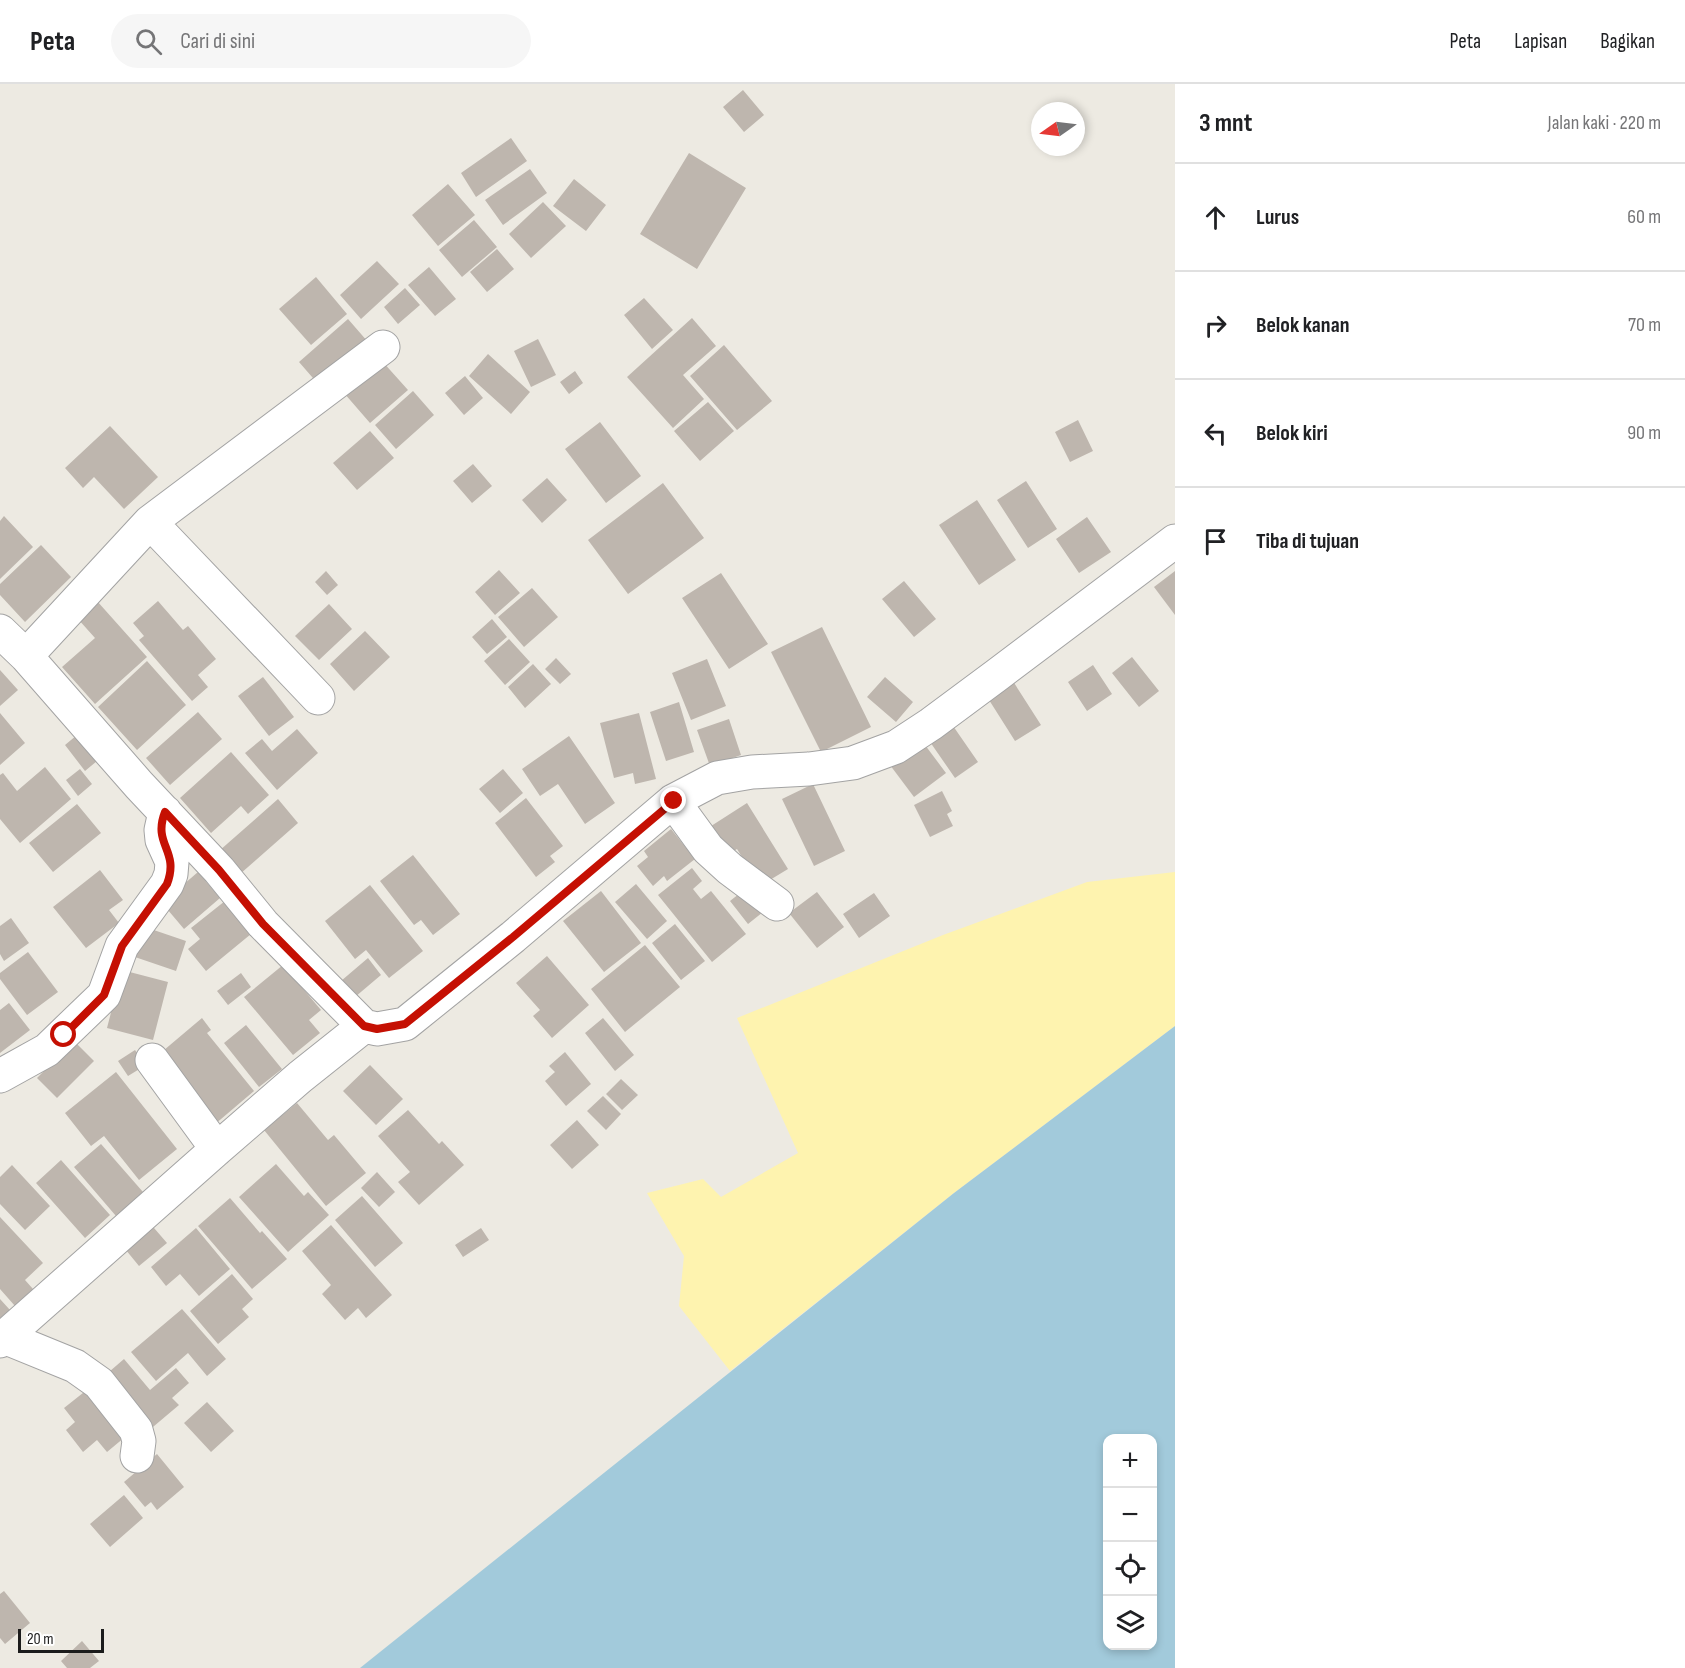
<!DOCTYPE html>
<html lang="id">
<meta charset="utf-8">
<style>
:root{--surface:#fff;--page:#f6f6f6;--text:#202124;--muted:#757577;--line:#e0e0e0}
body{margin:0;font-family:"Sofia Sans Condensed",sans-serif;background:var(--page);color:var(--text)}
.controls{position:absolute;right:18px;bottom:18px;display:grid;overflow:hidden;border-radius:12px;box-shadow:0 3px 9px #0003}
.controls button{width:54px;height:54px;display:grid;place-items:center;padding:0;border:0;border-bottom:2px solid var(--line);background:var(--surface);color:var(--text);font:30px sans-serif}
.compass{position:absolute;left:1031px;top:18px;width:54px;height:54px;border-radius:50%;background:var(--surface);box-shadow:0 3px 9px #0003;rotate:256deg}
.scale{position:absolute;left:18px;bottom:15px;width:86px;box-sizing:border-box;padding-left:6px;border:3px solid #1c1c1c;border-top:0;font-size:16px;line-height:21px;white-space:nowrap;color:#1c1c1c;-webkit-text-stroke:4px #fff;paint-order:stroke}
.stop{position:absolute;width:18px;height:18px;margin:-14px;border:4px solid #c51003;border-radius:50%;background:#fff}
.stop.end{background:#c51003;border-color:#fff;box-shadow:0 2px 6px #0008}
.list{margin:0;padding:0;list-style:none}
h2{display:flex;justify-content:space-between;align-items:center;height:78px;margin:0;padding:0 24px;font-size:26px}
h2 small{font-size:20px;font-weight:400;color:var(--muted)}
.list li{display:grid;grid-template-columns:39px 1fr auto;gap:18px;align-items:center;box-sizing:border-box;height:108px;padding:0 24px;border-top:2px solid var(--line)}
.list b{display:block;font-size:22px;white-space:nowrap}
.list em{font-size:20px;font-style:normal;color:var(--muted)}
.icon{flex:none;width:33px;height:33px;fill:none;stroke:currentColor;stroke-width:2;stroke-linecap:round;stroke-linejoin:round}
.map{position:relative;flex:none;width:1175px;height:1584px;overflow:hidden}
header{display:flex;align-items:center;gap:36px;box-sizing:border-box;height:84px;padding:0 30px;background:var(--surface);border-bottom:2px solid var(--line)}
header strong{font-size:28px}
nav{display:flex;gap:33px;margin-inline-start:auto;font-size:21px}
.search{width:420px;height:54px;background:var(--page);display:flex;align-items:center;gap:15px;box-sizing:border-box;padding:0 21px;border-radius:33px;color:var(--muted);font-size:22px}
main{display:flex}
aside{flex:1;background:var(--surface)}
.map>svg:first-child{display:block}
</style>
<header>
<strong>Peta</strong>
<div class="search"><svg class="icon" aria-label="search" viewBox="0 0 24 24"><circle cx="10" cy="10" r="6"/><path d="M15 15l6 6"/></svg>Cari di sini</div>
<nav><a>Peta</a><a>Lapisan</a><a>Bagikan</a></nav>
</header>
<main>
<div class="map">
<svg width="1175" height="1584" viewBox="0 0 1175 1584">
<rect width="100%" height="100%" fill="#edeae2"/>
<path fill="#fef3af" d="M1175 788V942L954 1109 730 1287 679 1222 684 1172 647 1109 703 1095 721 1113 798 1069 737 934 943 851 1087 798Z"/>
<path fill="#a2cadb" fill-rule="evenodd" d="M1175 942V1584H360L954 1109ZM1108 1354H1152V1562H1108Z"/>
<path fill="#beb6ae" d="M743 6 764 31 744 48 723 23Z
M511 54 527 77 476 113 461 89Z
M689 69 746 104 697 185 640 150Z
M530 85 547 109 503 141 485 116Z
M574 95 606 121 586 147 553 122Z
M448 100 475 131 438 162 412 131Z
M543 118 566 142 531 174 509 150Z
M474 136 497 163 462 193 439 166Z
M497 165 514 185 487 208 470 188Z
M377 177 399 200 361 235 340 211Z
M429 183 456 215 435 232 408 201Z
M316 193 347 230 311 261 279 225Z
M405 204 420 221 398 240 384 223Z
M644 214 673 246 652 265 624 231Z
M692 234 716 262 683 291 704 315 673 344 627 293Z
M348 235 368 258 319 301 299 278Z
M538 255 556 291 531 303 514 267Z
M724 261 772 317 737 346 690 292Z
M488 270 530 308 511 330 469 292Z
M382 277 408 306 370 339 344 309Z
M575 287 583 299 569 310 560 298Z
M465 292 483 314 464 331 445 309Z
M413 307 434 331 396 365 375 341Z
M708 318 734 347 700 377 674 347Z
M1078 336 1093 367 1070 378 1055 348Z
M600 338 641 392 606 419 565 365Z
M110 342 158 393 124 425 94 393 83 404 65 384Z
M370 347 394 374 357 406 333 379Z
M473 380 492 402 472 419 453 397Z
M547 394 567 416 542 439 522 416Z
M1026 397 1057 445 1028 464 997 416Z
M663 399 704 454 628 510 588 456Z
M977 416 1016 476 979 501 939 441Z
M4 432 33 463 0 495V437Z
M1087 433 1111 468 1079 489 1056 455Z
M41 461 71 493 25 538 0 511V500Z
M499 486 520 509 495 531 475 508Z
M326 487 338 501 327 511 315 498Z
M1175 487V531L1154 503Z
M721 489 768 560 729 585 682 514Z
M904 497 936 535 914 553 882 515Z
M532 504 558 533 524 563 498 533Z
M97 517 147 573 95 620 62 583 95 554 78 535Z
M158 517 183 546 188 542 216 575 198 591 208 603 192 617 139 556 144 552 133 539Z
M329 520 352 545 319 576 295 552Z
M492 535 507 553 487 570 472 553Z
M822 543 871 643 821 668 771 568Z
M365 547 390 573 354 607 330 580Z
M509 555 530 578 505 601 484 577Z
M1132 573 1159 607 1139 623 1112 589Z
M556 574 571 590 560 600 545 585Z
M707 575 726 622 691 636 672 589Z
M147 577 186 621 137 666 98 623Z
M533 580 551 600 525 624 508 603Z
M1093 581 1112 610 1087 627 1068 598Z
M0 586 18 606 0 622Z
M1009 591 1041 641 1015 657 984 608Z
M263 593 294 633 269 652 238 612Z
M885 593 913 618 896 638 867 613Z
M679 618 694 668 666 677 650 628Z
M198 628 222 655 170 701 146 674Z
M0 629 25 659 0 681Z
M639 629 656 695 635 700 633 689 614 694 600 639Z
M729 635 741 671 710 682 697 646Z
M951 639 978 678 955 694 928 655Z
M297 645 318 669 277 706 245 669 262 655 272 667Z
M77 651 97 677 85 687 65 661Z
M569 652 615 719 585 740 558 700 540 712 522 685Z
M922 657 946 689 914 713 890 681Z
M231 668 269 711 248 730 241 722 211 749 180 714Z
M45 683 71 715 20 759 0 735V691L3 689 17 707Z
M80 685 92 700 78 712 66 696Z
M503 685 523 709 500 729 479 705Z
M813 700 845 767 814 782 782 715Z
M942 707 952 727 947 730 953 742 930 753 914 721Z
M526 714 563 762 550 772 555 778 536 793 495 739Z
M278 715 298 739 240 790 219 767Z
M747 719 788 785 760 802 737 765 725 772 708 744Z
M77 720 101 749 53 788 29 759Z
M671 745 695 775 667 797 664 792 653 802 637 782 648 773 644 767Z
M413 771 460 830 433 851 421 836 414 841 380 797Z
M692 784 702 797 693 805 701 815 711 807 746 850 712 878 658 811Z
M100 786 123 816 109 826 119 839 86 864 53 823Z
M198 788 220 814 184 845 162 819Z
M636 800 667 837 647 855 615 818Z
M370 801 423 867 389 894 366 866 355 875 325 837Z
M749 802 767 825 748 840 730 817Z
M601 807 641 859 604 888 563 837Z
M817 808 844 843 817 864 789 829Z
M874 809 890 832 859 854 843 830Z
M225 817 251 850 206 887 188 865 200 855 191 844Z
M11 834 29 859 4 877 0 870V842Z
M675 840 705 877 681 896 652 859Z
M142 842 186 857 176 887 132 872Z
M645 861 680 903 625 948 591 905Z
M28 868 58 908 27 931 0 895V889Z
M547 872 589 921 552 954 533 932 540 926 516 899Z
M368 874 381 891 355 913 341 897Z
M283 881 321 926 309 936 320 949 293 971 244 913Z
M122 886 168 898 153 956 107 944Z
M241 889 251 903 228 921 217 907Z
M9 919 30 946 0 969V926Z
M202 934 211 946 207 949 254 1007 214 1041 157 972Z
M603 934 634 971 615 987 585 949Z
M246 941 282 985 259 1003 224 959Z
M74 957 94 977 57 1014 37 994Z
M135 966 146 981 128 992 118 977Z
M565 968 591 1000 566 1022 545 997 555 988 549 982Z
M370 981 403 1015 376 1041 343 1007Z
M116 988 177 1065 139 1096 104 1052 91 1062 65 1029Z
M621 995 638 1011 622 1026 606 1010Z
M603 1012 621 1030 606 1046 587 1027Z
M297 1019 328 1056 334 1051 366 1089 326 1122 264 1046Z
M408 1026 439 1060 442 1057 464 1081 419 1121 398 1098 410 1088 378 1052Z
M577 1036 599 1061 572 1085 550 1061Z
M101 1060 143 1108 116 1132 74 1083Z
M61 1076 110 1131 85 1154 36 1099Z
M276 1080 304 1112 308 1108 329 1131 288 1168 239 1113Z
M12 1081 50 1122 25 1146 0 1120V1093Z
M377 1088 395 1108 379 1123 361 1104Z
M362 1112 403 1159 375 1183 335 1136Z
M230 1114 260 1149 262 1147 287 1175 252 1205 198 1142Z
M0 1133 43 1179 25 1196 33 1205 15 1222 0 1205Z
M148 1137 167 1159 139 1182 121 1160Z
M331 1141 392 1211 366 1234 358 1224 345 1236 322 1210 331 1201 302 1167Z
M196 1144 230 1185 199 1212 180 1190 166 1202 151 1183Z
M481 1144 489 1156 463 1173 455 1161Z
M232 1190 253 1215 242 1225 249 1233 218 1260 190 1227Z
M0 1215 10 1226 0 1236Z
M182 1225 226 1275 207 1292 188 1269 156 1297 131 1268Z
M124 1275 150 1306 176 1284 189 1299 172 1314 179 1321 147 1348 102 1294Z
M93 1301 131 1348 107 1368 97 1356 83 1368 66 1346 75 1338 64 1324Z
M207 1318 234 1347 211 1368 184 1339Z
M157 1370 184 1403 157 1426 151 1418 145 1423 124 1398Z
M124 1411 143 1434 110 1463 90 1440Z
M4 1507 30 1539 5 1560 0 1554V1510Z
M82 1557 99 1577 90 1584H67L61 1577Z"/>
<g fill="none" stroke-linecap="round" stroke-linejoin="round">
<g stroke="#a3a3a3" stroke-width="35">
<path id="minor" d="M150 438 318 614
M0 547 26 572 139 701 219 786 263 840 364 942 377 945 405 940 513 853 673 717 717 694 752 688 809 685 853 679 896 663 931 640 997 591 1175 457
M26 572 150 438 383 263
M673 717 708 765 730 785 777 820
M152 976 217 1065
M0 992 47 966 104 911 122 862 167 800 171 790 172 778 162 756 161 746 165 728
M4 1253 75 1282 99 1299 136 1346 139 1357 137 1372
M0 1257 217 1065 300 993 364 942"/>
</g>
<use href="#minor" stroke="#fff" stroke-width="33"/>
</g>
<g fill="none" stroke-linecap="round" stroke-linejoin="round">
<path stroke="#c51003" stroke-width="8" d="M64 951 104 911 122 862 167 800C180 766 152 761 165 728L219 786 263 840 364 942 377 945 405 940 513 853 674 717"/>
</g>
</svg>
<div class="controls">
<button>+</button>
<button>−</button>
<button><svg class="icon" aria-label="locate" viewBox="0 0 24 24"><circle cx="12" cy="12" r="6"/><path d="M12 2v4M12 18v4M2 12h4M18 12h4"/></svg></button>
<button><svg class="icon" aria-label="layers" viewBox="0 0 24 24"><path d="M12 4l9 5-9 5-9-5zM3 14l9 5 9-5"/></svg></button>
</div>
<svg class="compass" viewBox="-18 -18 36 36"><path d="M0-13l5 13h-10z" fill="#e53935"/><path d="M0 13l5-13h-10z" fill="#757577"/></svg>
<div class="scale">20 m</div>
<div class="stop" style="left:64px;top:951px"></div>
<div class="stop end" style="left:674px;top:717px"></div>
</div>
<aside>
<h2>3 mnt<small>Jalan kaki · 220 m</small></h2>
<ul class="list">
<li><svg class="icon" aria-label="ahead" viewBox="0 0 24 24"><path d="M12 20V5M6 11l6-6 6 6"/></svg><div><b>Lurus</b></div><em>60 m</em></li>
<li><svg class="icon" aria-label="right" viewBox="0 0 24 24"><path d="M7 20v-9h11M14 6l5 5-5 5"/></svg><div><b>Belok kanan</b></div><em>70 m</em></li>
<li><svg class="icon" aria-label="left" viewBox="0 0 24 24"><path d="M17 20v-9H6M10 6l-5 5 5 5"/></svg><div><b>Belok kiri</b></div><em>90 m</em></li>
<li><svg class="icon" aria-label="arrive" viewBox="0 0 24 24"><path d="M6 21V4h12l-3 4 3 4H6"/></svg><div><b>Tiba di tujuan</b></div></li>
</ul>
</aside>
</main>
